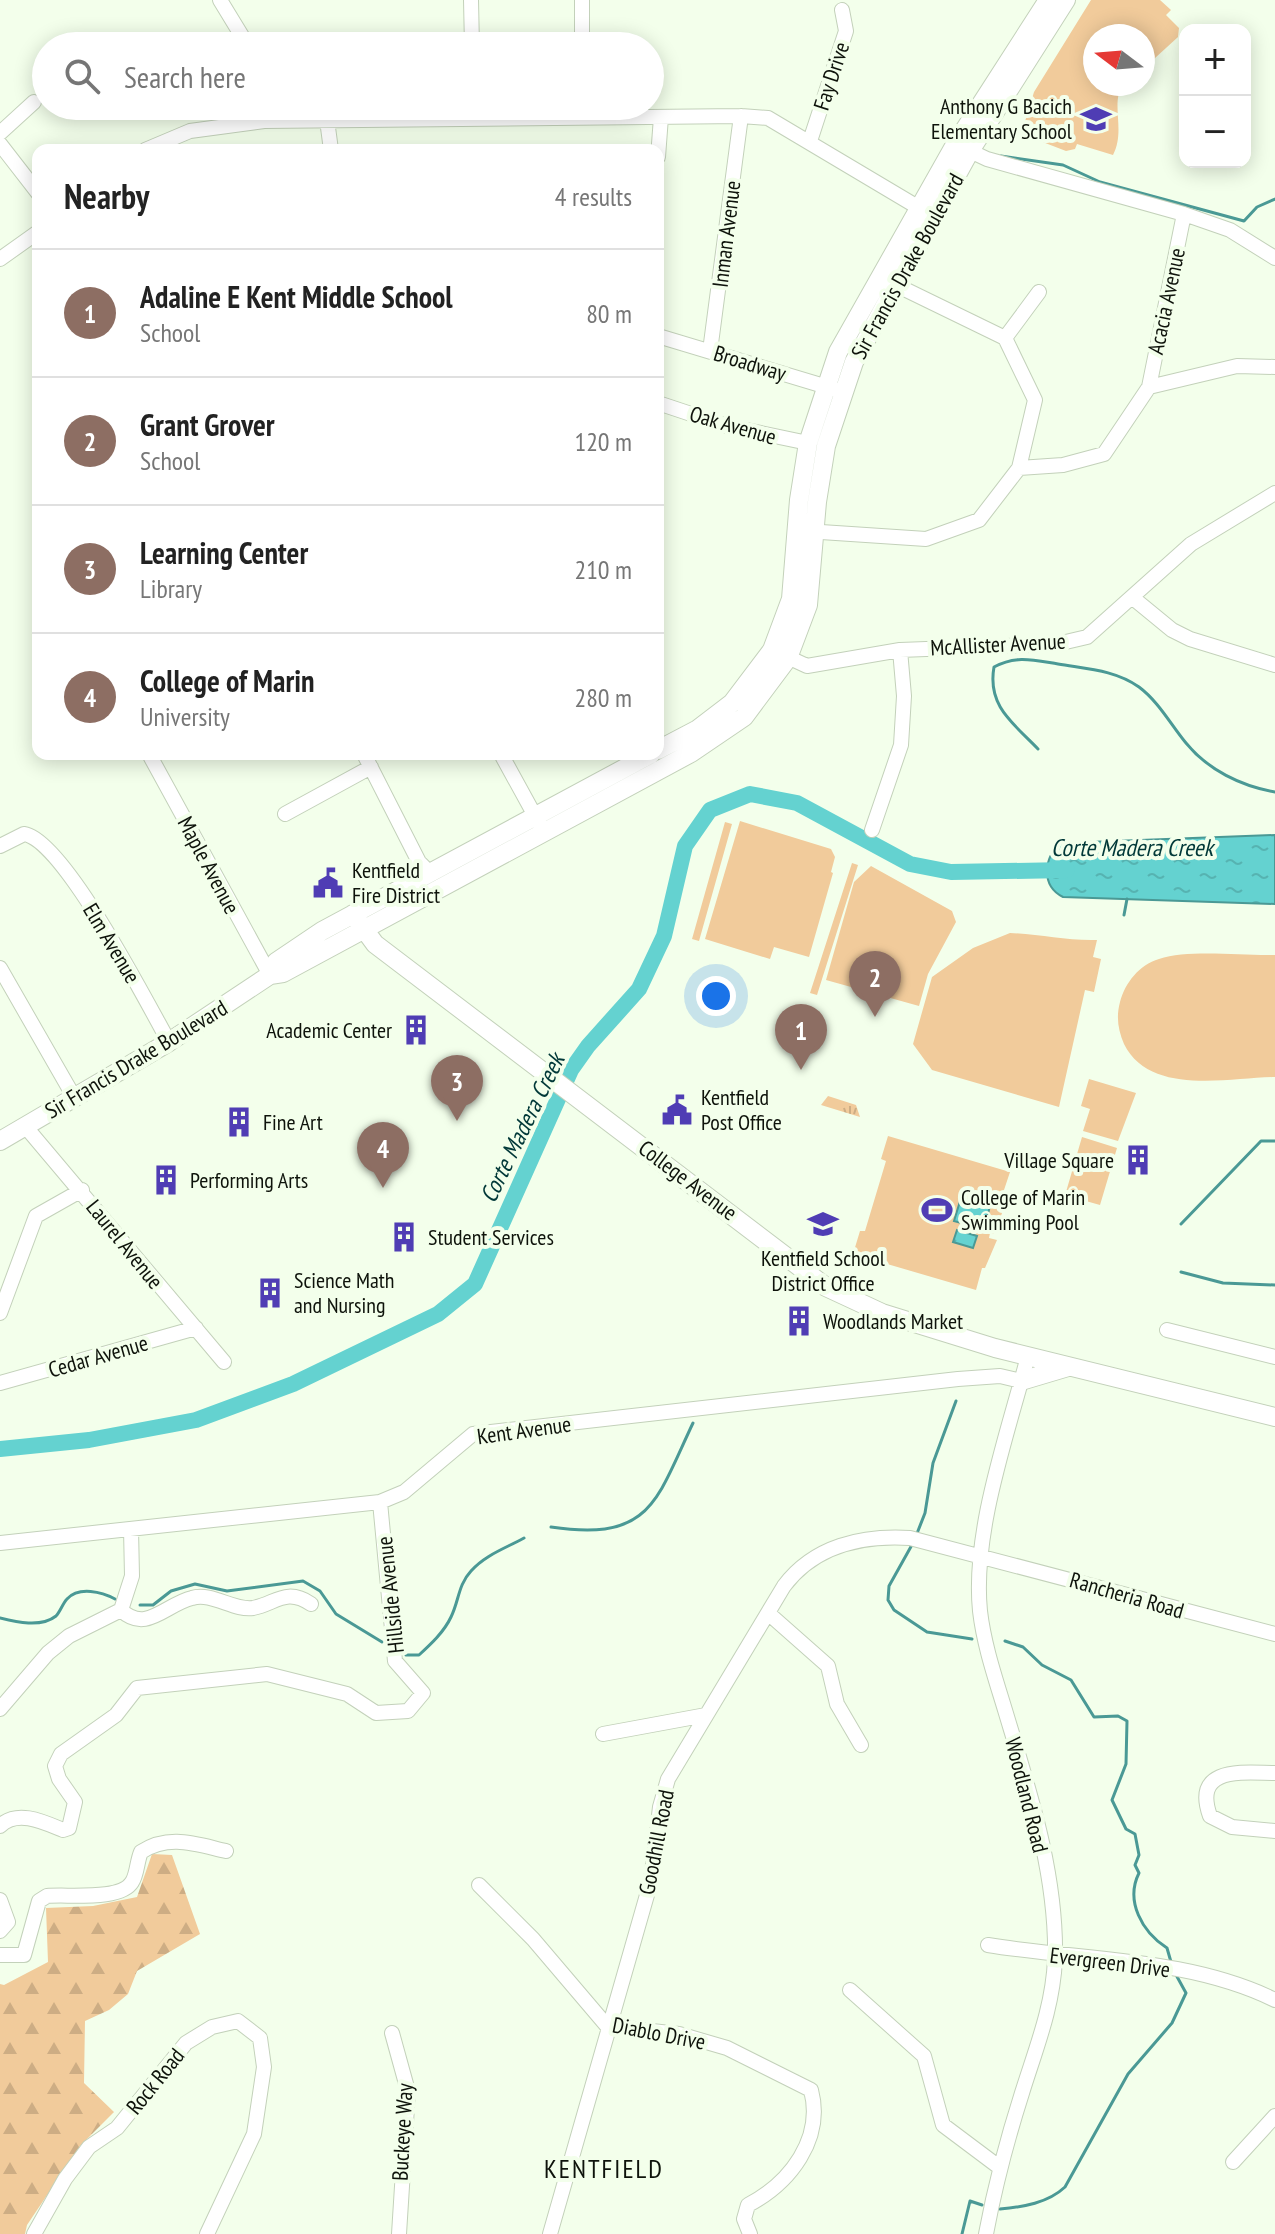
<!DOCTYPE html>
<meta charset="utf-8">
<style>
:root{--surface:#fff;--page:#f2f2f2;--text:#222;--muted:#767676;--line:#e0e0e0;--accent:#4f3db4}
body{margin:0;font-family:"PT Sans Narrow",sans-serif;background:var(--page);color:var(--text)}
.controls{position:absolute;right:24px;top:24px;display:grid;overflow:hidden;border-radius:16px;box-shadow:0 4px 20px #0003}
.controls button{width:72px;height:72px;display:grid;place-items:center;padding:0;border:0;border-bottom:2px solid var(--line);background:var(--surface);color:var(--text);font:40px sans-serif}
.compass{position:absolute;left:1083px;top:24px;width:72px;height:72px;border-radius:50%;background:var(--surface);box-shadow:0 4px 20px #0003;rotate:286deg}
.you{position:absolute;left:716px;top:996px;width:28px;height:28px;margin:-20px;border:6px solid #fff;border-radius:50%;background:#1a73e8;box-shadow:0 0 0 12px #1a73e833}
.badge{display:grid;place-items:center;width:52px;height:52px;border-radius:50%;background:var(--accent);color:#fff;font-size:26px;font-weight:700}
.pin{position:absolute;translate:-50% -66px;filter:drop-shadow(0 2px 4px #0008)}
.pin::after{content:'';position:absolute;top:42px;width:28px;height:24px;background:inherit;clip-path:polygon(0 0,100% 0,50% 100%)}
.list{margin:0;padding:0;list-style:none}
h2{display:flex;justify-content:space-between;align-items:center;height:104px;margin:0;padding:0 32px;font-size:34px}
h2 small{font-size:26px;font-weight:400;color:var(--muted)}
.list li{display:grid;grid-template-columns:52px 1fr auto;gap:24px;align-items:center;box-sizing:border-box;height:128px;padding:0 32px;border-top:2px solid var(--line)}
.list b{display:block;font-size:30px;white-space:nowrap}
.list p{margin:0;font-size:26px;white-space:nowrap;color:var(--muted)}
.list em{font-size:26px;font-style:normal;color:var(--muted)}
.icon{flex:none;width:44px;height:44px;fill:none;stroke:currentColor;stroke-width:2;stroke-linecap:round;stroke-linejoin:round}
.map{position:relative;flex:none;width:1275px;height:2234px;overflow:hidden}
.search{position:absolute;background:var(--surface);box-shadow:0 4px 20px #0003;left:32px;top:32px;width:632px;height:88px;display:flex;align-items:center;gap:20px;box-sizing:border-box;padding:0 28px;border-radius:44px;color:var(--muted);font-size:30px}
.panel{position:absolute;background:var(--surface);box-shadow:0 4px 20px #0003;left:32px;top:144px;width:632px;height:616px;border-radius:16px}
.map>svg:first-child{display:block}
</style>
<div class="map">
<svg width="1275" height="2234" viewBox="0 0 1275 2234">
<defs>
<pattern id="forest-firs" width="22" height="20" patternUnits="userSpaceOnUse" patternTransform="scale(2)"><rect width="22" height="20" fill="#f1cb9b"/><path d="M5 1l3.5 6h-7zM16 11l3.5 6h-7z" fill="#cdad84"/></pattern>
<pattern id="park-tufts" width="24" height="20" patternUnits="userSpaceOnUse" patternTransform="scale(2)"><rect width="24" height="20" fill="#f1cb9b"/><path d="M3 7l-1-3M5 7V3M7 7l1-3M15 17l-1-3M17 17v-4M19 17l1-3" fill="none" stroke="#cdad84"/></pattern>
<pattern id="water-ripples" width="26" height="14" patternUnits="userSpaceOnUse" patternTransform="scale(2)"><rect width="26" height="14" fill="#64d2d0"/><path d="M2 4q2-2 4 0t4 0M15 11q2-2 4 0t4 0" fill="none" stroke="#56b3b1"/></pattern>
</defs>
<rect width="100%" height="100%" fill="#f3ffeb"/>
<path fill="url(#forest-firs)" d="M152 1854 172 1855 200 1934 137 1971 128 1994 109 2010 85 2021 84 2083 114 2112 80 2146 27 2225 25 2234H0V1984L4 1985 48 1962 46 1908 93 1906 137 1897Z"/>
<path fill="url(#park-tufts)" d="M828 1096 856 1105 860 1117 821 1105Z"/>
<path fill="#f1cb9b" d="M1091 0H1160L1171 10 1166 15 1179 28 1178 37 1143 69V36H1095V84H1123C1110 104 1126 130 1113 155L1077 144 1075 149 1066 151 1027 136 1023 128 1034 92Z
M740 821 831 849 835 857 831 872 833 873 809 957 774 947 770 959 705 939Z
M725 822 732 824 699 941 692 939Z
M852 863 858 865 817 995 810 993Z
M871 866 952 911 956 922 928 974 919 1006 826 980 854 882Z
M1010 933C1040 934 1067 941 1097 940L1093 957 1101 959 1094 992 1085 990 1059 1107 932 1070 913 1044 932 977 973 948Z
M1275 955V1077C1227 1078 1150 1096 1124 1044 1118 1030 1116 1017 1120 1002 1125 983 1139 965 1159 959 1189 949 1242 956 1275 955Z
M1089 1079 1136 1093 1118 1141 1083 1131 1090 1109 1081 1106Z
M888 1136 1010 1172 1001 1199 1006 1201 1000 1219 1003 1220 994 1234 990 1233 989 1238 997 1240 985 1268H982L976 1290 853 1254 860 1231H865L886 1161 881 1159Z
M1082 1137 1117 1148 1100 1205 1068 1196 1066 1192Z"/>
<path fill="url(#water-ripples)" stroke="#4a9995" stroke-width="2" d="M1275 835V904L1063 897C1041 886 1043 858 1061 843Z
M961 1198 990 1206 984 1229 954 1221Z
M957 1230 977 1236 973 1248 953 1242Z"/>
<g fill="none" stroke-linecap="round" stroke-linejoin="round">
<path stroke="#4a9995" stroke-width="3" d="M1001 156 1063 165 1100 182 1244 221 1257 207 1275 199
M1038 749C1013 723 987 706 994 667 1016 655 1033 660 1058 664 1087 669 1115 670 1139 687 1159 702 1171 725 1186 743 1208 770 1241 786 1275 792
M1124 915 1127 899
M1181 1224 1261 1141H1275
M1181 1272 1223 1283 1275 1285
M551 1527C651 1542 656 1501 693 1423
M916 1536 925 1513 933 1463 956 1401
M913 1543 889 1586 888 1600 894 1610 927 1632 972 1639
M140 1605H153L171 1591 195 1584 227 1591 303 1581 320 1591 336 1614 382 1642
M0 1618C16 1622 41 1628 56 1616 60 1612 63 1603 67 1599 79 1586 102 1592 115 1599
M1005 1641 1023 1647 1042 1665 1071 1680 1094 1717 1118 1716 1127 1721 1126 1764 1112 1800 1126 1829 1135 1834 1139 1855 1135 1865 1139 1873C1125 1901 1142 1932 1167 1948L1171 1962
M406 1655H419C431 1644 444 1632 451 1617 459 1601 458 1585 471 1571 485 1555 506 1548 524 1538
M1000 2209C1023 2207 1048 2203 1065 2187L1128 2074 1172 2023 1186 1993 1175 1973
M962 2234 970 2201 982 2205"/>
<path stroke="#64d2d0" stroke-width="16" d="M0 1449 89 1440 196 1420 293 1384 438 1314 475 1284 571 1070 588 1046 639 989 664 936 685 846 710 810 750 794 797 803 910 864 951 872 1067 870"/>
<g stroke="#c3d1ba" stroke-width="16">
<path id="minor" d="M220 0 248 46
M471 0 472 46
M582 46V0
M327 120 331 150
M0 133 34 102
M810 141 846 31 842 10
M0 144 38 193
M145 150 190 131 264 121 741 116 768 118 926 212
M970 151 987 159 1184 214 1230 230 1275 258
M658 157 661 117
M0 259 38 232
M658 336 834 389
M1005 338 1039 292
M710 351 741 116
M1149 387 1184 214
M658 403 727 426 808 443
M1019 468 1063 465 1104 454 1149 387 1237 366 1275 367
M806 531 926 539 979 520 1019 468 1035 400 1005 338 894 284
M1133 598 1172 630 1190 639 1275 665
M779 653 807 666 900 650 1057 644 1087 637 1191 544 1275 493
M149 754 270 975
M364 754 419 862 430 873
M501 754 540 825
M285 814 371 767
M872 830 901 745 904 696 900 650
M0 846 24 834C63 839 147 1003 169 1042
M0 968 74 1097
M25 1126 224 1362
M0 1313 36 1216 82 1190
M1167 1330 1275 1357
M0 1383 196 1328
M0 1543 380 1502 404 1492 473 1434 958 1379 1000 1376 1021 1381
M121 1610C146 1634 166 1604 192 1598 212 1592 234 1611 253 1608 275 1604 286 1587 311 1604
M768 1613 828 1666 837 1704 861 1745
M0 1709 48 1653 69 1636 121 1610 132 1576 131 1529
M603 1734 706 1715
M1275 1773C1245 1773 1192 1765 1210 1816L1232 1827 1275 1831
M0 1826C17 1809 44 1822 63 1830L69 1828 75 1802 59 1779 55 1766 61 1754 116 1715 137 1688 267 1674 347 1694 376 1713 408 1711 423 1693 395 1661 380 1502
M479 1885 533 1939 607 2026 679 2034 727 2048 811 2090C824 2139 790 2183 748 2205L744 2219 750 2234
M0 1900 8 1922 0 1931
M988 1945C1084 1961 1187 1957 1275 2000
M0 1955H24L39 1901 47 1896C67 1894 121 1901 132 1882 137 1875 137 1861 141 1852 169 1834 195 1844 226 1851
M850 1990 924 2056 943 2125 999 2167
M392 2033 408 2091 399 2234
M1233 2162 1275 2116
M34 2234 65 2179 89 2147 117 2128 186 2043 212 2027 238 2021 260 2038 264 2067 254 2134 207 2234
M550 2234 651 1881 660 1807 668 1779 784 1586C814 1546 862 1535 910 1538L1275 1634
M986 2234C995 2186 1007 2140 1022 2093 1036 2048 1053 2007 1055 1959 1057 1874 1029 1790 1005 1710 995 1677 984 1645 980 1611 972 1532 1008 1433 1028 1356"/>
</g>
<g stroke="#c3d1ba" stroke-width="20">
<path id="major" d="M658 750 698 729 732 703 772 650 791 599 799 500 808 443 838 352 956 143 1048 0
M353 914 375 944 826 1287 882 1313 995 1348 1275 1417
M270 975 276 962 322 931 651 754
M0 1141 169 1042 270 975 283 973 691 753 744 717 788 658 808 605 817 502 826 446 854 362 970 151 1066 0
M1021 1381 1068 1367"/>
</g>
<use href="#minor" stroke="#fff" stroke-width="14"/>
<use href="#major" stroke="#fff" stroke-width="18"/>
</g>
<defs>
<g id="school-bare" transform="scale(2.4)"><path d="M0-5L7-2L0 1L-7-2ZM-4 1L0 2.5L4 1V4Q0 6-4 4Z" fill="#4f3db4" stroke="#f3ffeb" stroke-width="2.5" paint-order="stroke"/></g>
<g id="civic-bare" transform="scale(2.4)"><path d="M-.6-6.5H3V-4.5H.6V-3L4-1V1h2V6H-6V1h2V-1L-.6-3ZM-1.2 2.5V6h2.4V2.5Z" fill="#4f3db4" stroke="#f3ffeb" stroke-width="2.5" paint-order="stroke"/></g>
<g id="building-bare" transform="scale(2.4)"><path d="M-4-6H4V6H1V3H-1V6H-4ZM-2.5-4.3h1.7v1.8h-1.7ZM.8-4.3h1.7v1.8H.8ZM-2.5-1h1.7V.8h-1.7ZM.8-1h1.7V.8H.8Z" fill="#4f3db4" stroke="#f3ffeb" stroke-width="2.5" paint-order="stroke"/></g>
<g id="stadium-bare" transform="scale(2.4)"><path d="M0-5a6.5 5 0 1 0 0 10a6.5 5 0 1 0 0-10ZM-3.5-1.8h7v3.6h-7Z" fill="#4f3db4" stroke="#f3ffeb" stroke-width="2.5" paint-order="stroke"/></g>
</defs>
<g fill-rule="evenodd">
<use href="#school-bare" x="1096" y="119"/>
<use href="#civic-bare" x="328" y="883"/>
<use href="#building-bare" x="416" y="1030"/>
<use href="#civic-bare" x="677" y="1110"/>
<use href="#building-bare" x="239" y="1122"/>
<use href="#building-bare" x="1138" y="1160"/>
<use href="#building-bare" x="166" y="1180"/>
<use href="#stadium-bare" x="937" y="1210"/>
<use href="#school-bare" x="823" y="1224"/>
<use href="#building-bare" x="404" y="1237"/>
<use href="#building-bare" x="270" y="1293"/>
<use href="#building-bare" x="799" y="1321"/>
</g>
<g text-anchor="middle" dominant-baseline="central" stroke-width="8" stroke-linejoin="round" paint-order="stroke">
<g font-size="22" fill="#0e130b" stroke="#f3ffeb">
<text transform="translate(831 76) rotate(-72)">Fay Drive</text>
<text transform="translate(726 234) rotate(-83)">Inman Avenue</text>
<text transform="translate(907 266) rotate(-61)">Sir Francis Drake Boulevard</text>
<text transform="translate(1166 301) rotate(-78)">Acacia Avenue</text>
<text transform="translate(750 363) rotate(17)">Broadway</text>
<text transform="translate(733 425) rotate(16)">Oak Avenue</text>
<text transform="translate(998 644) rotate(-3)">McAllister Avenue</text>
<text transform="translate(209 865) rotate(62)">Maple Avenue</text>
<text transform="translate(112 943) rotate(59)">Elm Avenue</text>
<text transform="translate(136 1059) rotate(-31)">Sir Francis Drake Boulevard</text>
<text transform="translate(688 1180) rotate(37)">College Avenue</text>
<text transform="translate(125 1244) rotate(51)">Laurel Avenue</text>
<text transform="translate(98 1356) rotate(-16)">Cedar Avenue</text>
<text transform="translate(524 1430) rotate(-8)">Kent Avenue</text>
<text transform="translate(390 1595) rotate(-96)">Hillside Avenue</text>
<text transform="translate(1127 1595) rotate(16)">Rancheria Road</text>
<text transform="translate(1027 1795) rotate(76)">Woodland Road</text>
<text transform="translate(656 1842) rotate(-79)">Goodhill Road</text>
<text transform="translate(1110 1962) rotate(7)">Evergreen Drive</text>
<text transform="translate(659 2033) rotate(11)">Diablo Drive</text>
<text transform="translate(155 2081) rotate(-51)">Rock Road</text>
<text transform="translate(402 2132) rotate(-87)">Buckeye Way</text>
</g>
<g font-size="22" fill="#0e130b" stroke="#f3ffeb" text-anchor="start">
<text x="1072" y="106" text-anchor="end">Anthony G Bacich<tspan x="1072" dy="25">Elementary School</tspan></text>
<text x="352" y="870">Kentfield<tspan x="352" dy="25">Fire District</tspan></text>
<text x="392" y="1030" text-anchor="end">Academic Center</text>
<text x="701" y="1097">Kentfield<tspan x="701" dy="25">Post Office</tspan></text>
<text x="263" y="1122">Fine Art</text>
<text x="1114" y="1160" text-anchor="end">Village Square</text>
<text x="190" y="1180">Performing Arts</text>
<text x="961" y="1197">College of Marin<tspan x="961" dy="25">Swimming Pool</tspan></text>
<text x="428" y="1237">Student Services</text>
<text x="823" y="1258" text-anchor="middle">Kentfield School<tspan x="823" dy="25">District Office</tspan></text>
<text x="294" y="1280">Science Math<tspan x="294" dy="25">and Nursing</tspan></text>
<text x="823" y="1321">Woodlands Market</text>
</g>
<g font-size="24" font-style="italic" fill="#013838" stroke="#f3ffeb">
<text x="1132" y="847">Corte Madera Creek</text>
<text transform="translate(522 1128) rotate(-64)">Corte Madera Creek</text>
</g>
<g font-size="26" letter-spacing="2" fill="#0e130b" stroke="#f3ffeb">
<text x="604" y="2168">KENTFIELD</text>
</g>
</g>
</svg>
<div class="controls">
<button>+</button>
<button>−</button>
</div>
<svg class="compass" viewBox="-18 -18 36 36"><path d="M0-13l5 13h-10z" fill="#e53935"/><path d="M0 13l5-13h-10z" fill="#767676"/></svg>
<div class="you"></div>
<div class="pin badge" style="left:801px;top:1070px;background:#8d6e63">1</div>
<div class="pin badge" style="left:875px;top:1017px;background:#8d6e63">2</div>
<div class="pin badge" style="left:457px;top:1121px;background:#8d6e63">3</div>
<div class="pin badge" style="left:383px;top:1188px;background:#8d6e63">4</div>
<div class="search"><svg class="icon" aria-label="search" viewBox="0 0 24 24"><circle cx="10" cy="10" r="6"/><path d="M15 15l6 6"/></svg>Search here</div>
<section class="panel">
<h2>Nearby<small>4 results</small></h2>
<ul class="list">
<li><span class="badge" style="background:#8d6e63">1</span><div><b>Adaline E Kent Middle School</b><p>School</p></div><em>80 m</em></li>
<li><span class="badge" style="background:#8d6e63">2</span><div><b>Grant Grover</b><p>School</p></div><em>120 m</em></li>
<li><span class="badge" style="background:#8d6e63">3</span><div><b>Learning Center</b><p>Library</p></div><em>210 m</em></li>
<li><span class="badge" style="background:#8d6e63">4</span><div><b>College of Marin</b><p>University</p></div><em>280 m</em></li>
</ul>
</section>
</div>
